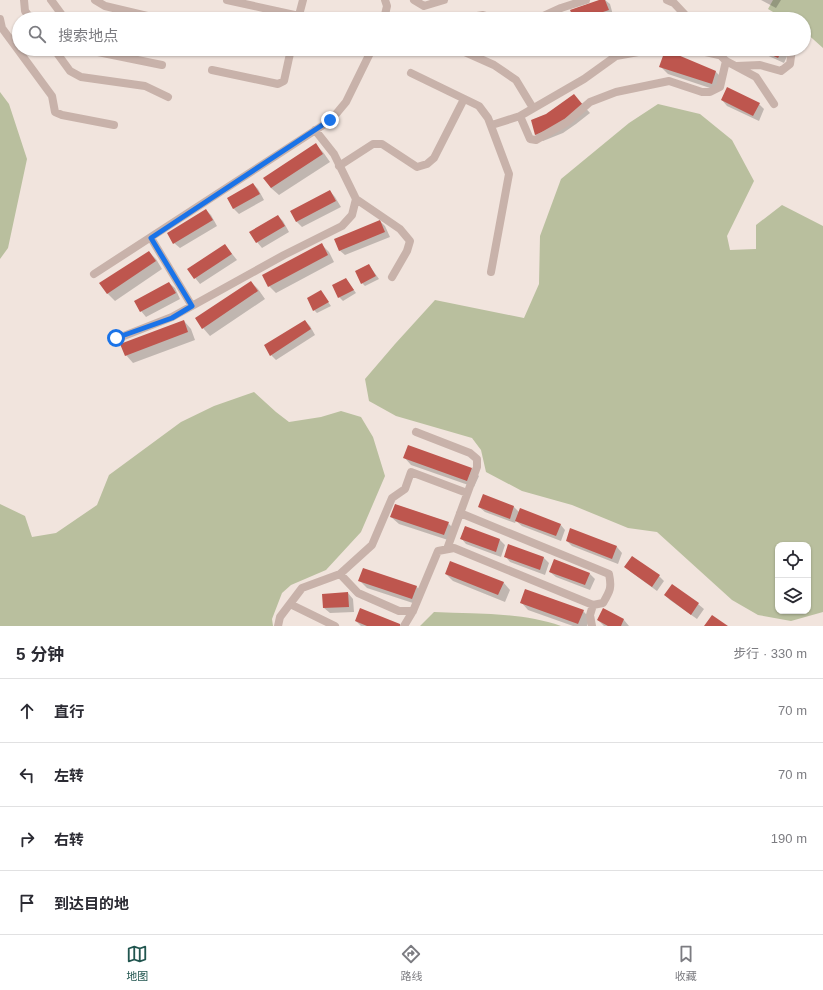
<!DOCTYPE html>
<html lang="zh">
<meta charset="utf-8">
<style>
:root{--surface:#fff;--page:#f2f2f3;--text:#2b2b33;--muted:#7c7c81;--line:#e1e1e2;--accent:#21554f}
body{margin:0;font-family:Arial,"Noto Sans SC",sans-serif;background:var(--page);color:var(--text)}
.controls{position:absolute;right:12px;bottom:12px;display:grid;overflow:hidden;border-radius:8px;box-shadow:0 1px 3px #0004}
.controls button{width:36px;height:36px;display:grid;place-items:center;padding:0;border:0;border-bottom:1px solid var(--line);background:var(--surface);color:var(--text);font:20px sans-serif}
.stop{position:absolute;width:12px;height:12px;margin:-9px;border:3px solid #1a73e8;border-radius:50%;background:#fff}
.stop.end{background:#1a73e8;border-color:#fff;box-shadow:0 1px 4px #0008}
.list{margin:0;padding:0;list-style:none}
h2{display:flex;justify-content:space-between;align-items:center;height:52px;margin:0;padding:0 16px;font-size:17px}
h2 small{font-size:13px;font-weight:400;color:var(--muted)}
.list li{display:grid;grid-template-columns:26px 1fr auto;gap:12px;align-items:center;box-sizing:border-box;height:64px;padding:0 16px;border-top:1px solid var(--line)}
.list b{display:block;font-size:15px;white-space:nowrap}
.list em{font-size:13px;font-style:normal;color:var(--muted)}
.icon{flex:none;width:22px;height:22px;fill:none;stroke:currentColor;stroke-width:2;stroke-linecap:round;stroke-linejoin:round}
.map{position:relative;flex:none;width:823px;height:626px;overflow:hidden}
.search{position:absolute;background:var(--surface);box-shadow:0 1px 3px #0004;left:12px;right:12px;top:12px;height:44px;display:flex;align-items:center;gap:10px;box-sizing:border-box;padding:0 14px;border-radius:22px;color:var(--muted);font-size:15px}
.sheet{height:308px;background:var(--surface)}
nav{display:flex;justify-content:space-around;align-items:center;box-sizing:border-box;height:56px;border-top:1px solid var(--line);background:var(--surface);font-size:11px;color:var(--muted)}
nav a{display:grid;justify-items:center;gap:2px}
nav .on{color:var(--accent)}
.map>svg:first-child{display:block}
</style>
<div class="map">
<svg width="823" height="626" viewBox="0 0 823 626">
<rect width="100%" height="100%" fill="#f1e4dd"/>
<path fill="#b9bf9e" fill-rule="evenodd" d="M773 0H823V48L804 31V19H785L768 9Z
M0 92 9 104 27 159 8 248 0 259Z
M658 104 700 114 732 140 754 181 727 236 730 250 756 249V225L782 205 823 226V612L791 621 758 615 732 600 657 532 628 528 572 505 522 491 486 472 481 450 472 438 396 416 369 401 365 379 395 344 435 300 524 318 539 284 540 236 561 179 629 123ZM778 545H808V611H778Z
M254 392 276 412 289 422 321 417 341 411 361 417 373 437 385 476 361 532 326 570 291 585 282 593 272 619 273 626H0V504L25 516 32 537 56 533 97 505 109 475 181 422 214 406Z
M434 612C476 614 521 612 561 626H420Z"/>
<path fill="#0003" d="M602 0H605L610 4 613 15 602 19H575Z
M761 0H781L776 8Z
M529 49H550L534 54Z
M753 49H786L789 52 784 63Z
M661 67 716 72 723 79 719 91 668 74Z
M722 100 759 104 764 109 759 121 727 106Z
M581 103 590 113 576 124 563 133 543 141 535 134Z
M316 145 323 152 330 162 279 195 271 188 265 178Z
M253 184 258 189 264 200 239 214 234 209 228 198Z
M330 191 335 197 341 207 302 227 296 221Z
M206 210 211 215 217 226 180 248 174 243Z
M278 216 283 221 289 232 262 248 257 242Z
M380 221 385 226 390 237 345 255 339 250Z
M321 244 329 252 334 262 276 293 269 286Z
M225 245 237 260 200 284 188 269Z
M149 252 156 259 162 269 115 301 107 293Z
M369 265 379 279 365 286 362 283Z
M346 279 356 293 343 301 339 297Z
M251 282 258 289 265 299 210 336 203 328Z
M169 283 175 288 180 299 146 317 141 311Z
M321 292 331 306 317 313 314 310Z
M184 321 191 329 195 340 133 363 126 355Z
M305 321 310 326 315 335 276 360 271 355Z
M404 457 472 469 479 476 474 487 411 465Z
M484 496 514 507 519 512 560 524 565 530 561 541 522 526 516 521 515 523 485 512 479 507Z
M391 517 448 523 455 530 451 541 399 524Z
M465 527 500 540 505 545 501 557 466 544 461 538Z
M571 530 617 547 622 553 618 564 572 546 567 541Z
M509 545 544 558 549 563 545 575 510 562 505 556Z
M626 567 659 576 664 581 657 591 631 572Z
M550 572 589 573 595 579 590 590 556 577Z
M446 574 503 582 510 590 505 602 453 581Z
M359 580 416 586 423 594 419 605 367 588Z
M348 593 353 599 354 612 330 613 324 608 323 595Z
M665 595 698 604 704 609 697 619 670 600Z
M521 602 583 611 590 618 587 626H573L528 610Z
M604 609 624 620 629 626H604L598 620Z
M356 621 400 625 401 626H361Z"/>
<path fill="#be564e" d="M599 0H605L609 10 582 19H574L570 10Z
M758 49H783L778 58Z
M664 53 678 55 716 71 712 84 659 67Z
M727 87 760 103 753 116 721 100Z
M574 94 583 105 556 126 535 135 531 120 546 114Z
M316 143 323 154 271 188 263 178Z
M253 183 260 194 233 209 227 198Z
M330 190 336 201 296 222 290 211Z
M206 209 213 220 173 244 167 233Z
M278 215 285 226 256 243 249 232Z
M380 220 385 232 339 251 334 239Z
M322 243 328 255 268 287 262 275Z
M225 244 232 254 194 279 187 269Z
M149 251 156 261 107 294 99 283Z
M369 264 376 276 361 284 355 271Z
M346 278 354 290 338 298 332 285Z
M251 281 258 291 202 329 195 318Z
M169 282 176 293 140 312 134 301Z
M321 290 329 302 313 311 307 298Z
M184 320 188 332 125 356 120 344Z
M305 320 311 329 270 356 264 345Z
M408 445 472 468 467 481 403 458Z
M483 494 514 506 510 519 478 507Z
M395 504 449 522 444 535 390 517Z
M520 508 561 524 556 536 515 521Z
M465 526 500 539 496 552 460 539Z
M570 528 617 546 612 559 566 541Z
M508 544 544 557 540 570 504 557Z
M632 556 660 575 652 587 624 567Z
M554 559 590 573 585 585 549 572Z
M450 561 504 582 498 595 445 574Z
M363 568 417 586 412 599 358 581Z
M672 584 699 603 691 615 664 595Z
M525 589 584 610 578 624 520 603Z
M348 592 349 607 323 608 322 594Z
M360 608 400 624V626H367L355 621Z
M603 608 624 619 621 626H608L597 620Z
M712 615 728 626H704Z"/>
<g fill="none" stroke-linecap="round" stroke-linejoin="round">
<path stroke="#c8b2aa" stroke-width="8" d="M24 0 25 11 31 19
M51 0 65 19
M95 0 105 6 160 19
M227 0 299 16
M414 0 424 6 444 0
M667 0 674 3 689 19
M0 19 2 28 52 96 55 112 62 115 114 125
M298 19 303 0
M384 19 387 6 385 0
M460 19 483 15 496 19
M537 19 561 8 586 0
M54 49 70 71 81 77 145 86 168 97
M90 49 93 51 162 65
M458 49 494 65 516 80 533 108
M692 49 719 55
M714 49 726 61 756 77 774 104
M737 66 760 65 781 71 790 64 792 49
M212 70 278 84 284 81 291 49
M411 73 479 106 488 118 509 174 491 272
M520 116 530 139 536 140 567 122 590 102 616 92 669 81 702 92H710L720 87 726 61
M495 124 520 116 584 79 616 56 655 49
M339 166 373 144H382L417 167 427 164 434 158 464 99
M356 199 400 229 410 241 407 251 392 277
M151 238 192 306
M94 274 331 120 346 102 372 49
M116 339 172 317 284 255 342 226 352 215 356 199 334 154 315 130
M416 432 470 453 477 459V467L447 549
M340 574 358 593 399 611H413
M290 604 335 626
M278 626 280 617 302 588 340 574 372 545 392 498 405 489 411 472 467 493
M404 626 413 611 438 551 454 548 593 605 603 603C610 591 612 588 609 574L460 513
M592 626 590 615 593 605"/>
</g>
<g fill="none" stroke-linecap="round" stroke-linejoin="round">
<path stroke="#1a73e8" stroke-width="5" d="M116 338 172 318 192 306 151 238 330 120"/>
</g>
</svg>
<div class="controls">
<button><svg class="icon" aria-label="locate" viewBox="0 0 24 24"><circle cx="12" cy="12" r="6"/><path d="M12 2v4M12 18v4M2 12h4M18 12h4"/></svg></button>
<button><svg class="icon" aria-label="layers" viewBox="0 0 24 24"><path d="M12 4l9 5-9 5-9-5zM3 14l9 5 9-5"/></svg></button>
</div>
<div class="stop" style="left:116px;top:338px"></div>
<div class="stop end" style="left:330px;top:120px"></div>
<div class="search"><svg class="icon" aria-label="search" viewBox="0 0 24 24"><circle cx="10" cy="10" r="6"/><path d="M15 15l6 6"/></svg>搜索地点</div>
</div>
<section class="sheet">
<h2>5 分钟<small>步行 · 330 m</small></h2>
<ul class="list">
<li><svg class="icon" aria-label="ahead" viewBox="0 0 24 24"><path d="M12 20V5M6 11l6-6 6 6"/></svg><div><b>直行</b></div><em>70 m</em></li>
<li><svg class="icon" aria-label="left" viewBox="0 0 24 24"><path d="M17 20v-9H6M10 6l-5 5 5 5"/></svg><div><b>左转</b></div><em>70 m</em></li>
<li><svg class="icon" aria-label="right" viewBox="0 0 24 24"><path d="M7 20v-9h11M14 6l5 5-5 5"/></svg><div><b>右转</b></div><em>190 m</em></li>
<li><svg class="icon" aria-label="arrive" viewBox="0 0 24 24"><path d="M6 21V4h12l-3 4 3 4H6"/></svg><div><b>到达目的地</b></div></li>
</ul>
</section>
<nav>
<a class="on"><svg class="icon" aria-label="map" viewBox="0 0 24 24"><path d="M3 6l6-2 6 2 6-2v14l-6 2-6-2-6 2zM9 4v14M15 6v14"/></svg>地图</a>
<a><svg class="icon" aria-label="directions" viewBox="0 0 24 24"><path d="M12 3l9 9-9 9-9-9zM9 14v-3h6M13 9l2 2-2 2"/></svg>路线</a>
<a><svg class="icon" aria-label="saved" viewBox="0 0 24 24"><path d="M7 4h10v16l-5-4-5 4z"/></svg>收藏</a>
</nav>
